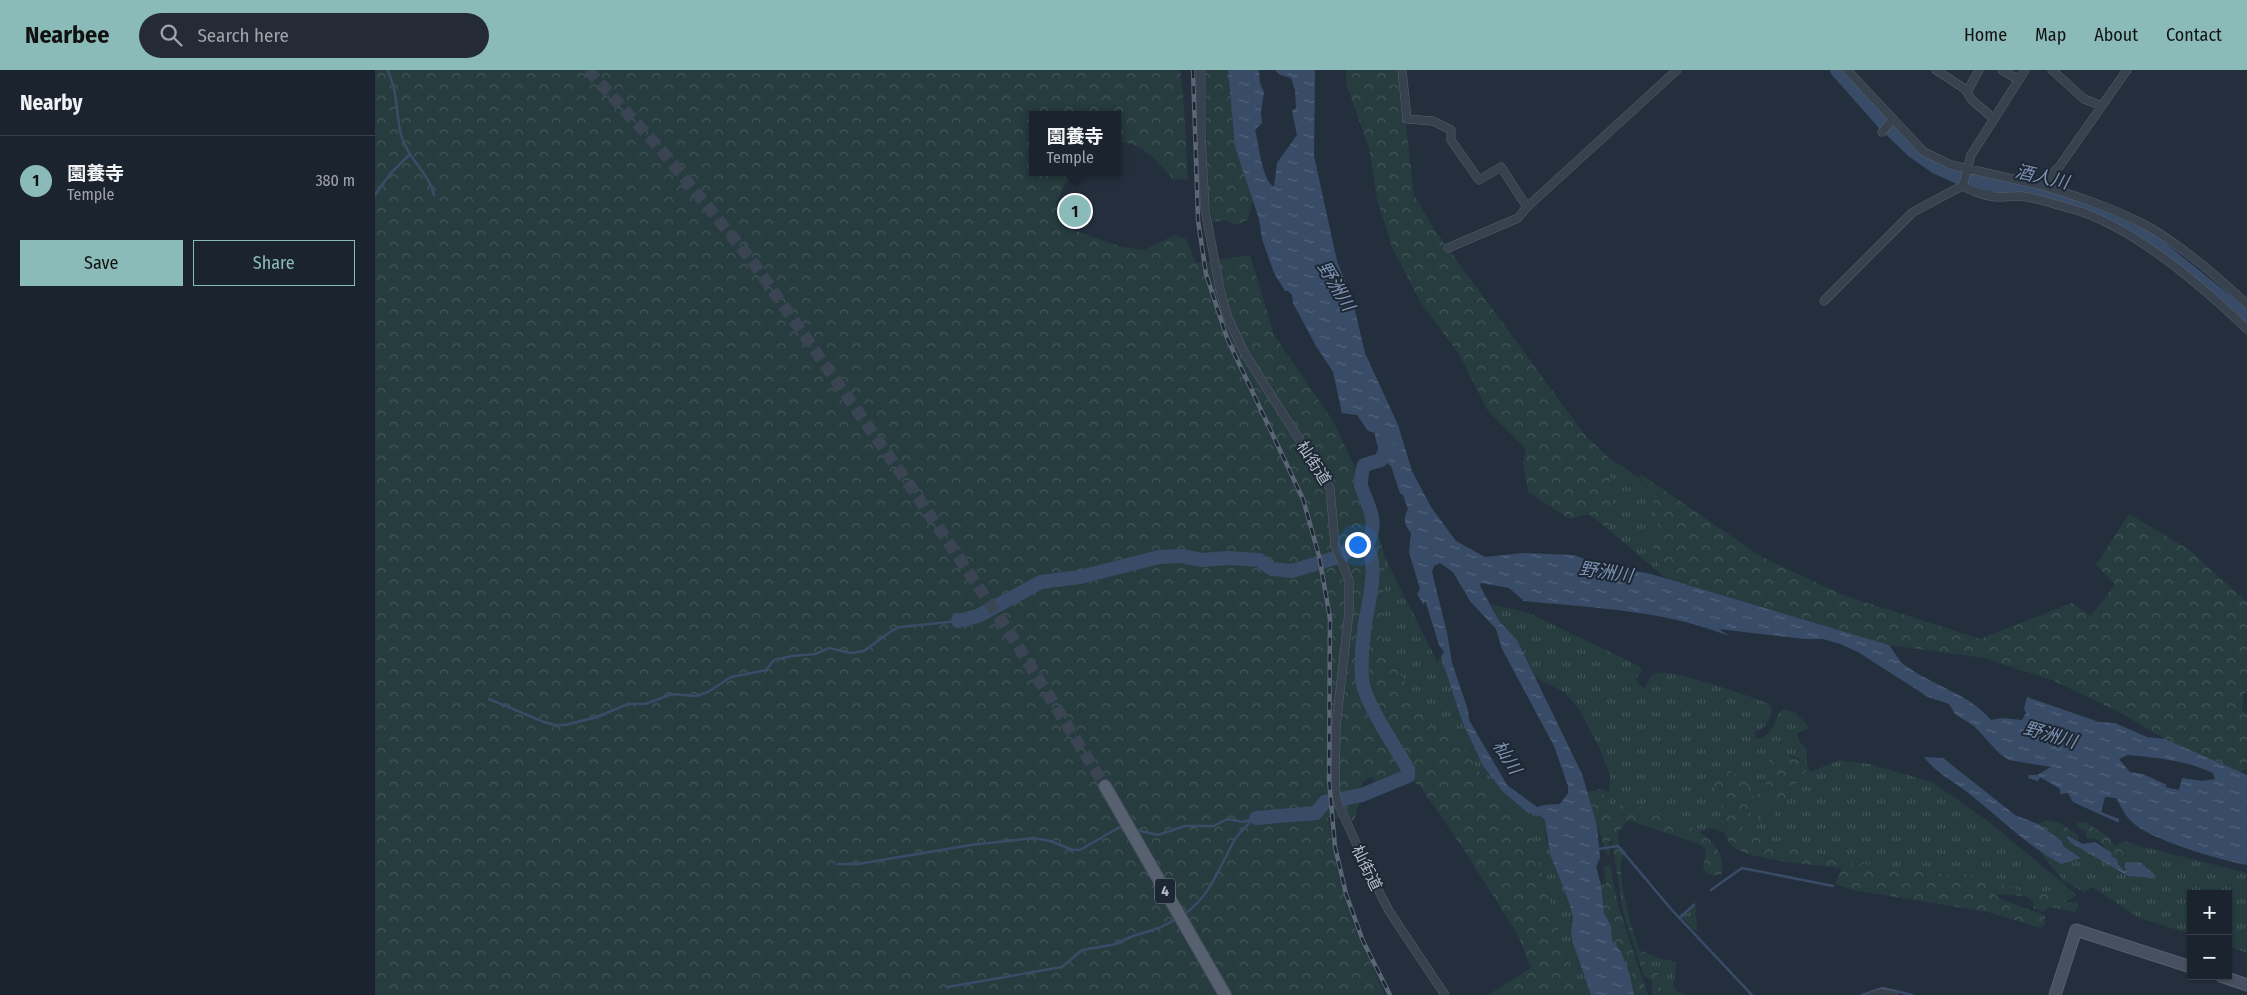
<!DOCTYPE html>
<meta charset="utf-8">
<style>
:root{--surface:#1b232e;--page:#242b36;--text:#f1f3f6;--muted:#a0a4aa;--line:#39404a;--accent:#8bbbb9}
body{margin:0;font-family:"Fira Sans Condensed","Noto Sans JP",sans-serif;background:var(--page);color:var(--text)}
.controls{position:absolute;right:15px;bottom:15px;display:grid;overflow:hidden;border-radius:0px;box-shadow:0 1px 4px #0004}
.controls button{width:45px;height:45px;display:grid;place-items:center;padding:0;border:0;border-bottom:1px solid var(--line);background:var(--surface);color:var(--text);font:25px sans-serif}
.you{position:absolute;left:982px;top:474px;width:18px;height:18px;margin:-12px;border:4px solid #fff;border-radius:50%;background:#1a73e8;box-shadow:0 0 0 8px #1a73e833}
.badge{display:grid;place-items:center;width:32px;height:32px;border-radius:50%;background:var(--accent);color:#111;font-size:16px;font-weight:700}
.pin{position:absolute;translate:-50% -50%;border:2px solid #fff;box-shadow:0 1px 5px #0006}
.popup{position:absolute;left:654px;top:41px;width:92px;height:65px;box-sizing:border-box;display:grid;place-content:center;border-radius:0px;background:var(--surface);filter:drop-shadow(0 1px 4px #0005);font-size:16px;white-space:nowrap;color:var(--muted)}
.popup b{font-size:19px;color:var(--text)}
.popup::after{content:'';position:absolute;left:50%;top:100%;margin-left:-10px;border:10px solid transparent;border-top-color:var(--surface)}
.list{margin:0;padding:0;list-style:none}
h2{display:flex;justify-content:space-between;align-items:center;height:65px;margin:0;padding:0 20px;font-size:21px}
h2 small{font-size:16px;font-weight:400;color:var(--muted)}
.list li{display:grid;grid-template-columns:32px 1fr auto;gap:15px;align-items:center;box-sizing:border-box;height:90px;padding:0 20px;border-top:1px solid var(--line)}
.list b{display:block;font-size:19px;white-space:nowrap}
.list p{margin:0;font-size:16px;white-space:nowrap;color:var(--muted)}
.list em{font-size:16px;font-style:normal;color:var(--muted)}
.actions{display:flex;gap:10px;padding:15px 20px}
.actions a{flex:1;padding:11px 0;border:1px solid var(--accent);border-radius:0px;text-align:center;font-size:18px;color:var(--accent)}
.actions .main{background:var(--accent);color:#111}
.icon{flex:none;width:28px;height:28px;fill:none;stroke:currentColor;stroke-width:2;stroke-linecap:round;stroke-linejoin:round}
.map{position:relative;flex:none;width:1872px;height:925px;overflow:hidden}
header{display:flex;align-items:center;gap:30px;box-sizing:border-box;height:70px;padding:0 25px;background:var(--accent);color:#111}
header strong{font-size:24px}
nav{display:flex;gap:28px;margin-inline-start:auto;font-size:18px}
.search{width:350px;height:45px;background:var(--page);display:flex;align-items:center;gap:12px;box-sizing:border-box;padding:0 18px;border-radius:28px;color:var(--muted);font-size:19px}
main{display:flex}
aside{flex:1;background:var(--surface)}
.map>svg:first-child{display:block}
</style>
<header>
<strong>Nearbee</strong>
<div class="search"><svg class="icon" aria-label="search" viewBox="0 0 24 24"><circle cx="10" cy="10" r="6"/><path d="M15 15l6 6"/></svg>Search here</div>
<nav><a>Home</a><a>Map</a><a>About</a><a>Contact</a></nav>
</header>
<main>
<aside>
<h2>Nearby<small></small></h2>
<ul class="list">
<li><span class="badge">1</span><div><b>園養寺</b><p>Temple</p></div><em>380 m</em></li>
</ul>
<div class="actions"><a class="main">Save</a><a>Share</a></div>
</aside>
<div class="map">
<svg width="1872" height="925" viewBox="0 0 1872 925">
<defs>
<pattern id="grass-tufts" width="24" height="20" patternUnits="userSpaceOnUse" patternTransform="scale(1.25)"><rect width="24" height="20" fill="#263c3f"/><path d="M3 7l-1-3M5 7V3M7 7l1-3M15 17l-1-3M17 17v-4M19 17l1-3" fill="none" stroke="#435659"/></pattern>
<pattern id="forest-crowns" width="20" height="18" patternUnits="userSpaceOnUse" patternTransform="scale(1.25)"><rect width="20" height="18" fill="#263c3f"/><path d="M2 6a3 3 0 1 1 6 0M12 15a3 3 0 1 1 6 0" fill="none" stroke="#435659"/></pattern>
<pattern id="water-ripples" width="26" height="14" patternUnits="userSpaceOnUse" patternTransform="scale(1.25)"><rect width="26" height="14" fill="#394c67"/><path d="M2 4q2-2 4 0t4 0M15 11q2-2 4 0t4 0" fill="none" stroke="#53647b"/></pattern>
</defs>
<rect width="100%" height="100%" fill="#242f3e"/>
<path fill="url(#grass-tufts)" d="M1234 388C1272 412 1278 415 1284 461L1275 472 1290 508 1233 459 1238 445Z
M1010 488 1062 591 1066 587 1087 651 1108 696 1128 722 1153 743 1166 746 1170 750 1172 759 1171 768 1181 800 1195 835 1198 849 1196 864 1198 873 1216 925H1203L1150 748 1121 724 1075 661 1055 655 1006 571Z
M1116 534 1154 543 1264 596 1267 600 1261 609 1263 614 1270 618C1273 612 1274 605 1281 603 1296 598 1374 626 1393 633L1397 638C1395 652 1393 656 1380 662V667L1382 669C1401 665 1397 649 1408 639L1420 642 1435 658 1422 663 1425 673 1432 679V693L1416 685 1392 694 1390 715 1397 719 1387 736 1388 740 1395 728H1400L1404 733C1407 728 1412 726 1416 722 1424 713 1420 708 1434 699L1435 702 1465 690 1494 694 1557 712 1613 751 1702 825 1690 832 1683 822C1673 822 1661 824 1652 822 1627 817 1601 799 1575 805L1470 792 1412 776 1366 760 1372 750 1374 715 1340 722 1348 739 1350 763 1336 758 1325 762 1277 741 1239 742 1228 722 1222 720 1226 719 1234 722 1235 706 1225 679 1204 639 1189 622 1161 608 1142 570 1124 551Z
M1691 773H1696L1753 806 1752 800 1749 801 1743 794 1742 789 1755 784 1765 776 1872 803V883L1853 876V824H1816V864L1764 848 1717 817 1709 822 1689 811 1664 781 1686 794 1706 787 1688 776Z
M1320 829 1322 860 1320 861 1306 847 1320 836 1319 834 1311 840 1318 834Z
M1268 881 1283 888 1302 892 1298 915 1301 921 1311 925H1282L1283 902 1272 897 1265 884Z
M1246 882H1249L1264 925H1259L1254 902Z"/>
<path fill="url(#forest-crowns)" d="M0 0H805L808 23 813 110 798 109C783 92 767 71 743 72L742 45H658V102H703L690 114 681 134 683 146 692 158 747 177 769 180 800 165 811 169 821 193 875 185 899 265 958 351 994 427 1010 488 1006 571 1055 655 1075 661 1121 724 1150 747 1203 925H1113L1156 898 1143 865 1087 777 1045 716 1026 704 1003 717 996 707 987 712V723L979 751 953 747 962 800 979 856 1010 925H0Z
M831 0H853L860 77 878 130 873 150 861 155 849 150 838 152 832 123Z
M971 0H1026V36L1031 56 1039 125 1061 162 1209 364 1234 388 1238 445 1233 459 1214 444 1195 449 1153 422 1148 393 1151 379 1113 341 1084 284 1046 233 1017 177 1002 129 994 78 971 13Z
M1266 404 1385 486 1468 525 1605 569 1697 533 1716 546 1740 514 1721 495 1754 444 1813 479 1872 532V622L1869 623 1867 640 1872 644V699L1865 702 1790 669 1744 642 1677 610 1609 588 1514 575 1290 508 1275 472 1284 461C1281 440 1279 423 1264 407Z
M1399 681 1432 693 1434 699C1420 708 1424 713 1416 722 1412 726 1407 729 1404 734L1401 733 1400 728H1395L1388 740 1399 743 1401 747 1396 754 1383 752 1382 741 1386 739 1387 736 1378 734 1376 727 1397 719 1390 715 1392 694Z
M1347 694 1374 715 1372 750 1367 760 1412 776 1469 792 1575 805C1601 799 1627 817 1652 822 1662 824 1673 822 1683 822L1690 832H1701L1704 835 1700 842 1674 837 1668 842 1658 838 1659 832 1650 826 1619 824 1627 830 1670 845V853L1666 858 1613 842 1477 820 1460 814 1467 798C1444 795 1363 791 1353 771 1348 761 1350 751 1348 741 1347 734 1342 729 1340 723 1337 713 1343 703 1347 694Z
M1222 720 1227 722 1239 741 1249 732C1278 741 1359 761 1346 805H1336L1328 800 1331 781 1326 775 1253 750 1243 762 1244 775 1252 782C1249 785 1247 788 1246 792 1244 818 1260 874 1272 897L1283 902 1282 925H1277V911L1269 906 1248 842 1237 771H1234L1235 785H1232L1212 722Z
M1672 750C1684 751 1694 758 1703 766V770L1694 766 1691 768 1696 773H1691L1688 776 1687 770 1663 754Z
M1710 752 1734 767 1739 776 1750 771 1765 776 1755 784 1742 789 1736 786V783C1724 775 1729 768 1711 768V762L1703 757 1702 753Z
M1235 795 1243 835 1273 925H1264L1249 882H1246L1237 870 1236 856 1229 843 1226 815 1231 814 1229 797Z"/>
<path fill="url(#water-ripples)" fill-rule="evenodd" d="M853 0H884L885 13 889 22 886 42 887 53 880 60C884 74 887 111 899 117L902 93 922 65 917 41 921 38 920 20 916 8 905 5 900 0H940L939 86 962 191 978 232 990 283 1023 355 1037 401 1056 437 1081 471 1110 487 1148 483 1198 485 1224 494 1276 504 1514 575C1519 581 1524 592 1531 596 1558 616 1593 623 1616 650L1627 648 1647 650 1651 643 1649 639 1652 627 1724 652 1740 653 1772 667 1790 669 1872 705V795C1846 790 1774 770 1756 751 1750 745 1746 736 1741 728L1730 727 1726 742 1744 749V752H1742L1698 732 1693 723 1685 724V719L1665 707 1663 711 1653 708 1654 705H1662L1676 697 1634 690 1625 684 1599 656 1580 644 1574 634 1553 627 1483 582 1465 574 1448 569H1429L1344 559 1354 566C1289 540 1218 538 1149 531L1134 518 1106 513 1105 516 1124 551 1142 570 1207 704 1222 755 1225 788 1221 797 1226 815 1229 843 1236 856 1237 870 1246 882 1254 902 1259 925H1216L1198 873 1196 864 1198 849 1195 835 1175 784 1170 750 1166 746 1153 743 1128 722 1108 696 1087 651 1066 587 1069 582 1064 575 1050 530 1049 535 1042 524 1045 519 1034 482 1036 463C1029 455 1028 449 1033 439L1028 425 1025 423 1016 396C1008 391 1000 373 1000 363L993 361 982 345 967 343 958 302 941 276 918 233 917 225 913 221H910L899 203 887 169 884 149 860 77ZM1065 493 1078 502 1095 531 1121 559 1127 579 1179 676 1193 716V723L1185 734 1169 735 1162 737 1132 715 1094 650 1093 640 1077 593 1072 563 1057 502 1059 496ZM1753 685C1783 688 1810 690 1838 703L1840 709 1827 711 1807 708 1804 720 1790 717 1792 715 1768 704 1755 702 1744 689Z
M1549 687 1568 688 1640 745 1663 754 1687 771 1688 776 1706 788 1686 794C1653 776 1626 749 1597 726 1580 712 1562 704 1549 687Z
M1693 766 1708 774 1720 772 1737 783 1736 786 1742 789 1743 794 1749 801 1752 800 1749 797 1751 792 1766 793 1779 804 1778 808 1753 806 1696 773 1691 767Z"/>
<g fill="none" stroke-linecap="round" stroke-linejoin="round">
<path stroke="#394c67" stroke-width="2.5" d="M12 0C24 21 20 46 27 68 34 90 54 103 59 125
M0 125 15 104 35 84
M114 629 169 652 180 655H190L222 647 253 634H270L297 624 321 626 333 622 356 607 391 600 399 590 417 586 440 584 454 578 476 583 489 581 518 560 525 557 583 551
M761 760 783 765 810 756H839L852 749 868 752 881 748
M1223 779 1243 776 1296 839 1377 925
M463 794H483L596 775 658 768 675 771 698 780H705L745 757 748 758
M1336 820 1367 798 1458 816
M809 844C834 829 846 794 860 769 864 762 872 758 875 751
M1304 848 1319 835
M573 917 687 897 707 880 741 874 758 866 784 858 802 849
M1487 925 1508 918 1537 925"/>
<path stroke="#394c67" stroke-width="14" d="M1462 0 1508 52 1537 80 1561 97 1583 107 1709 135 1730 144 1751 155 1783 176 1872 248
M583 551 603 546 666 512 705 507 784 487 806 486 827 490 853 488 884 490 897 499 917 501 960 488 976 479 990 478C1005 453 995 441 986 416 986 410 987 401 989 395L1006 390 1011 378 1012 368
M881 748 941 743 950 732 987 725 1033 706V699C1021 678 988 630 987 608 986 593 987 577 989 562 991 540 1006 495 991 476"/>
<path stroke="#3a4453" stroke-width="12" stroke-dasharray="12 6" stroke-linecap="butt" d="M213 0 287 81 375 188 542 426 636 565 730 716"/>
<g stroke="#565f6c" stroke-width="9">
<path id="street" d="M826 0V66L830 140 846 224 853 248 870 284 955 418 960 475 974 510V542L961 656 960 719 963 733 995 804 1014 841 1070 925
M1027 0 1032 49 1058 51 1076 60V70L1104 110 1126 97 1152 137
M1472 0 1549 82 1576 95 1665 115 1684 97 1752 0
M1627 0 1644 10
M1677 0 1709 29 1727 36
M1592 22 1604 0
M1619 49 1650 0
M1507 62 1518 49
M1665 115C1701 126 1739 138 1772 156 1804 174 1845 209 1872 234
M1587 116C1598 121 1611 127 1623 127 1631 127 1638 126 1646 126 1662 128 1679 134 1694 138 1755 154 1826 215 1872 259
M1073 178 1143 148 1152 137 1302 0
M1449 231 1538 142 1587 116 1589 112 1596 85 1619 49 1597 30 1590 19 1561 0
M1498 925 1507 923 1519 925"/>
</g>
<g stroke="#565f6c" stroke-width="13">
<path id="secondary" d="M1846 906 1872 915
M1680 925 1701 860 1816 897"/>
</g>
<g stroke="#414a57" stroke-width="14">
<path id="primary" d="M730 716 850 925"/>
</g>
<use href="#street" stroke="#38414e" stroke-width="8"/>
<use href="#secondary" stroke="#465061" stroke-width="11"/>
<use href="#primary" stroke="#56606e" stroke-width="12"/>
<g stroke="#5a6575" stroke-width="4.5">
<path id="rail" d="M818 0 823 150 831 204 852 268 928 429 944 486 955 548 954 709 960 777 971 824 988 871 1015 925"/>
</g>
<use href="#rail" stroke="#1d2633" stroke-width="2.5" stroke-dasharray="8" stroke-linecap="butt"/>
</g>
<g text-anchor="middle" dominant-baseline="central" stroke-width="4" stroke-linejoin="round" paint-order="stroke">
<rect fill="#1d2633" stroke="#878f9c" stroke-width="1" x="780" y="808.5" width="20" height="25" rx="4"/>
<g font-size="15" font-weight="bold" fill="#b4bcc9">
<text x="790" y="821">4</text>
</g>
<g font-size="16" fill="#b4bcc9" stroke="#1d2633">
<text transform="translate(939 393) rotate(57)">杣街道</text>
<text transform="translate(992 798) rotate(64)">杣街道</text>
</g>
<g font-size="18" font-style="italic" fill="#7c92b1" stroke="#1d2633">
<text transform="translate(1667 107) rotate(13)">酒人川</text>
<text transform="translate(961 216) rotate(59)">野洲川</text>
<text transform="translate(1231 502) rotate(8)">野洲川</text>
<text transform="translate(1675 665) rotate(16)">野洲川</text>
<text transform="translate(1132 687) rotate(58)">杣川</text>
</g>
</g>
</svg>
<div class="controls">
<button>+</button>
<button>−</button>
</div>
<div class="you"></div>
<div class="pin badge" style="left:700px;top:141px">1</div>
<div class="popup"><b>園養寺</b>Temple</div>
</div>
</main>
